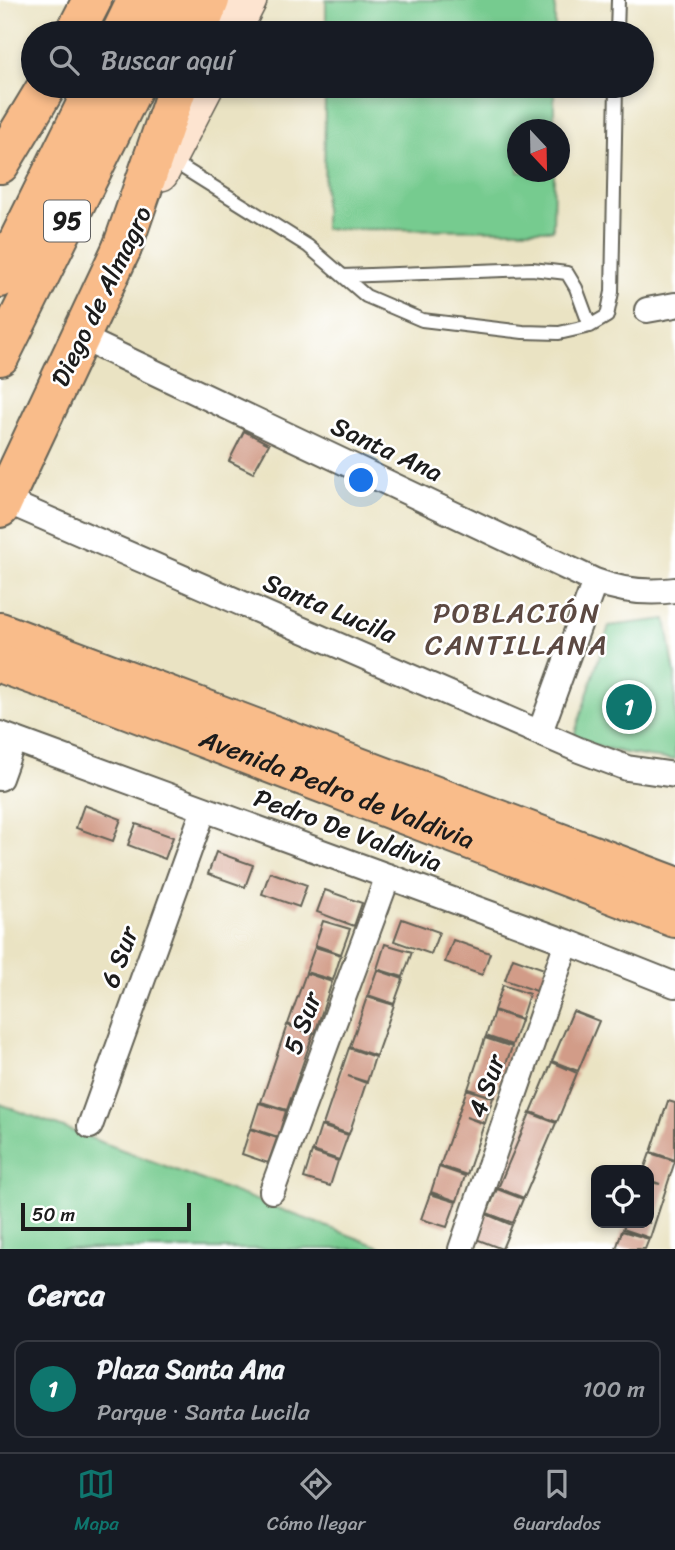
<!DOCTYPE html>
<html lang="es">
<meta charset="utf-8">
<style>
:root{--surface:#171b24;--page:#242831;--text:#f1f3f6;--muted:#9ea1a6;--line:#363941;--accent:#0f766e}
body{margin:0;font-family:Sriracha,sans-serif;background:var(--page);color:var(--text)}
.controls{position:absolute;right:21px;bottom:21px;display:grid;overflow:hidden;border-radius:14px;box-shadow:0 4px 10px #0003}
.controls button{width:63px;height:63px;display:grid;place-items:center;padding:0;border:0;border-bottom:2px solid var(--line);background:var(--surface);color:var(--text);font:35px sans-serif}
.compass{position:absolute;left:507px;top:119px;width:63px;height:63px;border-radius:50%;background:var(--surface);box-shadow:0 4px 10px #0003;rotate:158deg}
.scale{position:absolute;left:21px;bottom:18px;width:170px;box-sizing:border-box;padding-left:7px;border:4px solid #1c1c1c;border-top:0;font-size:19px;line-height:24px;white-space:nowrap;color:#1c1c1c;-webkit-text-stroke:5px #fff;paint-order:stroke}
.you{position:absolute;left:362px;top:481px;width:24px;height:24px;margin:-18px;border:5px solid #fff;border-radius:50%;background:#1a73e8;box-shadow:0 0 0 10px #1a73e833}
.badge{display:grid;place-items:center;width:46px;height:46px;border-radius:50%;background:var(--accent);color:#fff;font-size:23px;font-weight:700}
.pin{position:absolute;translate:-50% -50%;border:4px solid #fff;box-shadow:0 2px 7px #0006}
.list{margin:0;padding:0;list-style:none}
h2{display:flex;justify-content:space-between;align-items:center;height:91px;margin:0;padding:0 28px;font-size:30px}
h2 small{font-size:23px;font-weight:400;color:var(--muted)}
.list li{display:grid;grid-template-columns:46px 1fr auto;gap:21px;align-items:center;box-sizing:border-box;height:98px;margin:0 14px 14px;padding:0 14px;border:2px solid var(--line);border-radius:14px}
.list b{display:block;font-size:26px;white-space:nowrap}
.list p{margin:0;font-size:23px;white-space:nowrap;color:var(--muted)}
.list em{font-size:23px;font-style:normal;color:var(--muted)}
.icon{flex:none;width:38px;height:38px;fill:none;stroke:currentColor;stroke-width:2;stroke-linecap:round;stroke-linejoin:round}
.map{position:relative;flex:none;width:675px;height:1249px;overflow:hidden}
.search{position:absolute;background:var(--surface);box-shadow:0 4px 10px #0003;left:21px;right:21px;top:21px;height:77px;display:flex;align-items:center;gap:18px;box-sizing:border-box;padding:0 24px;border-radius:38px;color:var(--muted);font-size:26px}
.sheet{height:203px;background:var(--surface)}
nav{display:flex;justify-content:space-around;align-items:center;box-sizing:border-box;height:98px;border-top:2px solid var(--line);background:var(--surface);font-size:19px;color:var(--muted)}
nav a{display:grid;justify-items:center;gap:4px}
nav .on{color:var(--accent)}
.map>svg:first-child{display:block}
</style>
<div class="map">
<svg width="675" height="1249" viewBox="0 0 675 1249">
<rect width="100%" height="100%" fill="#fff"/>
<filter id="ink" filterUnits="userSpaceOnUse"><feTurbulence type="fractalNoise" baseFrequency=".0143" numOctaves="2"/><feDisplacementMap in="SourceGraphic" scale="14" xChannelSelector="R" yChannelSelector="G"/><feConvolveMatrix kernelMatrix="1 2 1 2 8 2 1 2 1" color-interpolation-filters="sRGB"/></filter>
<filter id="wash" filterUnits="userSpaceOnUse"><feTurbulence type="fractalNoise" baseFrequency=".00686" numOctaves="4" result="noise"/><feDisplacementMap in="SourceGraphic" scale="28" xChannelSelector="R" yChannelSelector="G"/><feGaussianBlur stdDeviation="1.57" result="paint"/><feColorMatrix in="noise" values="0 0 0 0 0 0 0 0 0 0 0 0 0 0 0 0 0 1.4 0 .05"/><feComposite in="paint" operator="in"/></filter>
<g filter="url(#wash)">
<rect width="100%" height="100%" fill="#eae3c3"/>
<path fill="#76cb8f" stroke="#497456" stroke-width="2" d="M326 0H555V33H326Z
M325 86H554V129L518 130V172H554L553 230 324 229Z
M666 619 675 675V760C640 757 606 750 573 739L609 626Z
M0 1104 386 1249H0Z"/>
<g id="blocks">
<path fill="#d29c88" d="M244 431 269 444 253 473 229 461Z
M84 805 121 819 113 841 76 828Z
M136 824 173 837 165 859 128 845Z
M216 852 253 865 245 887 208 874Z
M270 872 307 885 299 907 262 894Z
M325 890 362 903 354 926 317 912Z
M402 919 439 932 431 954 394 941Z
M323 921 350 929 341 954 315 945Z
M453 940 490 953 482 975 445 962Z
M385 944 412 952 403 977 377 969Z
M315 947 341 955 333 980 306 972Z
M513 958 550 971 542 993 505 980Z
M377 970 403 979 394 1004 368 995Z
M306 973 332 982 315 1033 288 1024Z
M503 985 529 994 521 1019 494 1010Z
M367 997 394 1005 376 1056 350 1047Z
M494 1011 521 1020 512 1045 486 1036Z
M573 1011 599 1021 578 1071 552 1061Z
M287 1025 313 1034 287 1110 261 1102Z
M485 1038 512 1047 494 1097 468 1089Z
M349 1048 375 1057 367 1082 348 1076 366 1083 349 1134 323 1125Z
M552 1062 577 1073 557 1122 531 1112Z
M467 1089 493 1098 485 1123 466 1117 484 1124 467 1175 440 1166Z
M668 1101 675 1103V1160L651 1152Z
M259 1103 286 1111 278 1137 251 1128Z
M530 1113 556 1123 524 1198 498 1188Z
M321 1126 348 1135 339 1160 313 1151Z
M250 1129 277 1138 268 1163 242 1154Z
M312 1152 338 1161 330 1186 304 1178Z
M650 1153 675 1161 650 1238 623 1229 626 1223H649V1182L660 1184 649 1180V1170H644Z
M439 1167 465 1176 457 1201 431 1192Z
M497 1189 523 1199 513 1223 487 1213Z
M430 1194 456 1202 447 1227 421 1219Z
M486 1214 512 1225 502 1249 476 1239Z
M622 1231 649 1239 645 1249H616Z"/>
</g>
</g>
<g filter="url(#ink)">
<use href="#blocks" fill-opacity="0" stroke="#646256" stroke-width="2"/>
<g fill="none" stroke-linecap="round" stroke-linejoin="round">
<g stroke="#646256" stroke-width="16">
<path id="service" d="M617 33 618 0
M169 159 308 246 366 296 422 320 523 332 559 333 590 326 607 316 612 292 616 86
M343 276 532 269 567 273 576 288 590 326"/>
</g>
<g stroke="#646256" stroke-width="28">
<path id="minor" d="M647 310 675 305
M80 337 595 581C622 591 647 594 675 590
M4 500 579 750 627 768 675 775
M540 732 595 581
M0 734 567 942 675 985
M0 778 14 739
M90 1126 204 809
M272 1191 388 876
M461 1249 567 942"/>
</g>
<g stroke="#646256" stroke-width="38">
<path id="secondary" d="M232 33 249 0
M161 173 206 86"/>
</g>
<g stroke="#646256" stroke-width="42">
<g id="primary">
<path d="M75 33 92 0"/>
<path d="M0 164 47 86"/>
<path d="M0 508 122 248"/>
<path d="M0 632 675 886"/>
<path id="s1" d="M0 663 112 703 675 918"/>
</g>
</g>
<g stroke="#646256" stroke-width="42">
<path id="trunk" d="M121 33 137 0
M160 33 176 0
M197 33 210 0
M122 248 178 86
M0 278 95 86
M0 356 134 86"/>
</g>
<use href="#service" stroke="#fff" stroke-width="12"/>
<use href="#minor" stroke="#fff" stroke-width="24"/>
<use href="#secondary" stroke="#fde4d0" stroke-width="35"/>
<use href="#primary" stroke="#f9bc8a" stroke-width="38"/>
<use href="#trunk" stroke="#f9bc8a" stroke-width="38"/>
</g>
</g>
<g text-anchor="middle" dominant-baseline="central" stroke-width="5" stroke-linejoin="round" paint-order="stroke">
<rect fill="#fff" stroke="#606060" stroke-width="2" x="44" y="200.5" width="46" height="41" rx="5"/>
<g font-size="24" font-weight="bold" fill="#1c1c1c">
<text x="67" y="221">95</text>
</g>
<g font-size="26" fill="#1c1c1c" stroke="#fff">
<text transform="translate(101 296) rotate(-64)">Diego de Almagro</text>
<text transform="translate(387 449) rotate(25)">Santa Ana</text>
<text transform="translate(330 608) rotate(23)">Santa Lucila</text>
<text stroke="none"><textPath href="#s1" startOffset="360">Avenida Pedro de Valdivia</textPath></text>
<text transform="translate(348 830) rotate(20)">Pedro De Valdivia</text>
<text transform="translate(119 957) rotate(-70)">6 Sur</text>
<text transform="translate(302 1023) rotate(-70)">5 Sur</text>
<text transform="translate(486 1086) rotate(-71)">4 Sur</text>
</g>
<g font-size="28" letter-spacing="2" fill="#5c4942" stroke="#fff">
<text x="517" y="612">POBLACIÓN<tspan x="517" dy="32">CANTILLANA</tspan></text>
</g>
</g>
</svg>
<div class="controls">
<button><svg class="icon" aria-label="locate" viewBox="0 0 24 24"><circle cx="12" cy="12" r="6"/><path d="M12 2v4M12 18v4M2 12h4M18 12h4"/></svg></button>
</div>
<svg class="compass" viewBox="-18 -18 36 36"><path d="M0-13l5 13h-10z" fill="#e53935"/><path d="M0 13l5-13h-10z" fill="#9ea1a6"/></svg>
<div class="scale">50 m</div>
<div class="you"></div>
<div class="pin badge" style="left:629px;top:707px">1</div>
<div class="search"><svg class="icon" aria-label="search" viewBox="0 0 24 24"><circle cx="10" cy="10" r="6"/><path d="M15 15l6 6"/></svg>Buscar aquí</div>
</div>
<section class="sheet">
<h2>Cerca<small></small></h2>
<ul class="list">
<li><span class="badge">1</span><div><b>Plaza Santa Ana</b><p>Parque · Santa Lucila</p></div><em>100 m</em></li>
</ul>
</section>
<nav>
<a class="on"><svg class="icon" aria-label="map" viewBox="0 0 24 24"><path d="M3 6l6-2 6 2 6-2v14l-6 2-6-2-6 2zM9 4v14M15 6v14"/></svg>Mapa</a>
<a><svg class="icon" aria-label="directions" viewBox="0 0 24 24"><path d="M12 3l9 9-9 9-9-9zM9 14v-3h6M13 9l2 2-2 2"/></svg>Cómo llegar</a>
<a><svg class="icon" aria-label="saved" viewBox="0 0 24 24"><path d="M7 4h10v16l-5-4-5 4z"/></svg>Guardados</a>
</nav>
